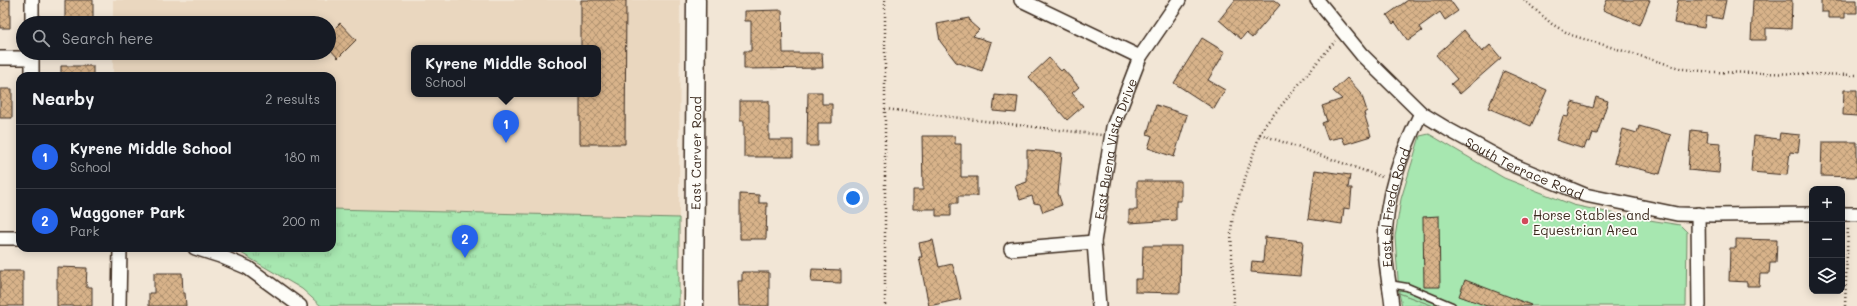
<!DOCTYPE html>
<meta charset="utf-8">
<style>
:root{--surface:#171b24;--page:#20242c;--text:#f1f3f6;--muted:#9ea1a6;--line:#363941;--accent:#2563eb}
body{margin:0;font-family:Mali,sans-serif;background:var(--page);color:var(--text)}
.controls{position:absolute;right:12px;bottom:12px;display:grid;overflow:hidden;border-radius:8px;box-shadow:0 2px 10px #0003}
.controls button{width:36px;height:36px;display:grid;place-items:center;padding:0;border:0;border-bottom:1px solid var(--line);background:var(--surface);color:var(--text);font:20px sans-serif}
.you{position:absolute;left:853px;top:198px;width:14px;height:14px;margin:-10px;border:3px solid #fff;border-radius:50%;background:#1a73e8;box-shadow:0 0 0 6px #1a73e833}
.badge{display:grid;place-items:center;width:26px;height:26px;border-radius:50%;background:var(--accent);color:#fff;font-size:13px;font-weight:700}
.pin{position:absolute;translate:-50% -33px;filter:drop-shadow(0 1px 2px #0008)}
.pin::after{content:'';position:absolute;top:21px;width:14px;height:12px;background:inherit;clip-path:polygon(0 0,100% 0,50% 100%)}
.popup{position:absolute;left:411px;top:45px;width:190px;height:52px;box-sizing:border-box;display:grid;place-content:center;border-radius:8px;background:var(--surface);filter:drop-shadow(0 1px 3px #0005);font-size:13px;white-space:nowrap;color:var(--muted)}
.popup b{font-size:15px;color:var(--text)}
.popup::after{content:'';position:absolute;left:50%;top:100%;margin-left:-8px;border:8px solid transparent;border-top-color:var(--surface)}
.list{margin:0;padding:0;list-style:none}
h2{display:flex;justify-content:space-between;align-items:center;height:52px;margin:0;padding:0 16px;font-size:17px}
h2 small{font-size:13px;font-weight:400;color:var(--muted)}
.list li{display:grid;grid-template-columns:26px 1fr auto;gap:12px;align-items:center;box-sizing:border-box;height:64px;padding:0 16px;border-top:1px solid var(--line)}
.list b{display:block;font-size:15px;white-space:nowrap}
.list p{margin:0;font-size:13px;white-space:nowrap;color:var(--muted)}
.list em{font-size:13px;font-style:normal;color:var(--muted)}
.icon{flex:none;width:22px;height:22px;fill:none;stroke:currentColor;stroke-width:2;stroke-linecap:round;stroke-linejoin:round}
.map{position:relative;flex:none;width:1857px;height:306px;overflow:hidden}
.search{position:absolute;background:var(--surface);box-shadow:0 2px 10px #0003;left:16px;top:16px;width:320px;height:44px;display:flex;align-items:center;gap:10px;box-sizing:border-box;padding:0 14px;border-radius:22px;color:var(--muted);font-size:15px}
.panel{position:absolute;background:var(--surface);box-shadow:0 2px 10px #0003;left:16px;top:72px;width:320px;height:180px;border-radius:12px}
.map>svg:first-child{display:block}
</style>
<div class="map">
<svg width="1857" height="306" viewBox="0 0 1857 306">
<defs>
<pattern id="park-tufts" width="24" height="20" patternUnits="userSpaceOnUse"><rect width="24" height="20" fill="#a7e7b0"/><path d="M3 7l-1-3M5 7V3M7 7l1-3M15 17l-1-3M17 17v-4M19 17l1-3" fill="none" stroke="#91c697"/></pattern>
<pattern id="building-cross-hatch" width="8" height="8" patternUnits="userSpaceOnUse"><rect width="8" height="8" fill="#d8b38a"/><path d="M0 0l8 8M0 8l8-8" fill="none" stroke="#b09270"/></pattern>
</defs>
<rect width="100%" height="100%" fill="#f2e6d6"/>
<filter id="ink" filterUnits="userSpaceOnUse"><feTurbulence type="fractalNoise" baseFrequency=".025" numOctaves="2"/><feDisplacementMap in="SourceGraphic" scale="8" xChannelSelector="R" yChannelSelector="G"/><feConvolveMatrix kernelMatrix="1 2 1 2 8 2 1 2 1" color-interpolation-filters="sRGB"/></filter>
<g filter="url(#ink)">
<path fill="#ead7bf" fill-rule="evenodd" d="M113 0H680L679 218 332 209V76H113V53H329V23H113ZM414 48H598V94H414Z"/>
<path fill="url(#park-tufts)" stroke="#718867" d="M332 209 679 218V306H321L302 289 241 253 243 248H332Z
M1399 293 1434 306H1402Z"/>
<path fill="#a7e7b0" stroke="#718867" d="M1429 134 1504 178 1573 205 1625 216 1680 225 1687 232 1686 306H1434L1399 293 1395 237 1401 199 1420 136Z"/>
<path fill="url(#building-cross-hatch)" stroke="#3b2a1e" d="M0 0H10V28H0Z
M65 0H93V23H65Z
M581 0H626L625 144H580V94H598V48H581Z
M1235 0H1274L1280 5 1252 38 1246 33 1241 39 1219 20Z
M1408 0H1450L1458 11 1445 20 1440 12 1419 27 1422 31 1408 41 1395 22 1393 24 1387 15Z
M1607 0H1650L1640 25 1603 10Z
M1678 0H1726L1722 19 1706 16 1704 28 1674 23Z
M1753 0H1792L1791 29 1766 28V40H1751Z
M1821 0H1857V13H1845V18H1828V12H1821Z
M782 10 783 53H822L823 68 744 69V51H751V21H745V11Z
M969 18 970 22 979 30 973 36 991 42 982 71 956 62 940 41 937 24Z
M340 23 356 40 338 58 329 48V34Z
M1464 30 1482 52 1490 45 1501 58 1460 94 1451 84 1457 79 1436 55Z
M1202 38 1225 52 1208 80 1225 90 1214 109 1174 83Z
M1049 58 1061 71 1063 69 1079 87 1072 93 1083 106 1067 120 1029 77Z
M61 66H93V76H61Z
M1504 71 1547 90 1531 126 1488 108Z
M1347 78 1361 93 1367 111 1364 113 1371 136 1345 144 1342 137 1328 140 1322 123 1327 121 1322 106 1342 99 1333 91Z
M0 89H12V118H0Z
M1844 90H1857V116L1843 115Z
M808 92H822V104H832V123H818V146H807Z
M995 95 1018 97 1016 113 993 111Z
M1596 97 1608 101 1597 134 1593 133 1590 142 1587 141 1584 149 1556 140 1563 116 1568 117 1572 102 1593 108Z
M740 101H769V140H793V157H744V121H740Z
M1156 105 1187 115 1174 157 1148 148 1152 136 1147 134Z
M1639 126 1671 135 1660 174 1614 163 1623 129 1637 133Z
M1691 130 1708 132 1707 142 1721 143 1719 173 1688 170Z
M1780 133 1800 135 1798 153 1790 152 1787 175 1751 172 1754 136 1779 139Z
M922 136H955V144H961V177H977V196H958V203H951V216H936V209H913V190H923Z
M1822 142H1857V177L1821 176Z
M1027 150 1062 153 1058 193 1062 205 1043 212 1040 204 1034 203 1032 196 1020 200 1015 186 1027 182Z
M1315 170 1350 175 1348 188H1352L1350 209 1344 208 1342 224 1308 219Z
M1137 181H1181V201H1176V220L1129 223V210H1137Z
M740 194 759 195V203H767L766 239H740Z
M1439 216 1440 287H1424L1423 217Z
M1265 237 1303 241 1300 276 1251 272 1252 261 1263 262Z
M1736 239 1777 240 1776 263H1770L1769 274H1760L1759 286H1747V282L1729 281 1730 248H1736Z
M933 240 939 267 952 264 954 269 961 299 929 306 919 257H922L919 243Z
M1143 246H1181L1180 293 1135 292V279H1142Z
M57 267 87 268 86 287H92V306H57Z
M812 269 841 270V283L811 282Z
M0 271H23V306H0Z
M742 272H769V306H739L738 281H742Z
M154 273H182L183 293H185L186 306H149V293H154Z
M1465 280 1531 305 1530 306H1487L1459 296Z"/>
<g fill="none" stroke-linecap="round" stroke-linejoin="round">
<g stroke="#3b2a1e" stroke-width="9">
<path id="lane" d="M1389 284 1407 287 1452 306"/>
</g>
<g stroke="#3b2a1e" stroke-width="16">
<g id="street">
<path d="M1021 0 1140 57"/>
<path id="s1" d="M1317 0 1362 55 1421 113 1449 130 1515 166 1585 195 1677 214 1715 215 1812 214"/>
<path d="M32 23V0"/>
<path d="M0 58H32"/>
<path d="M32 76V53"/>
<path d="M1698 214 1699 306"/>
<path d="M1842 214H1857"/>
<path d="M0 238H20"/>
<path d="M195 248 220 256 248 268 300 306"/>
<path d="M1011 249 1094 242"/>
<path d="M119 306 120 248"/>
<path id="s2" d="M1099 306 1094 242 1113 127 1140 57 1179 0"/>
<path id="s3" d="M1392 306C1390 286 1385 265 1385 245 1385 196 1400 156 1421 113"/>
</g>
</g>
<g stroke="#3b2a1e" stroke-width="21">
<g id="secondary">
<path id="s4" d="M694 306 696 0"/>
</g>
</g>
<path stroke="#3b2a1e" stroke-width="2.5" stroke-dasharray="1 3" stroke-linecap="butt" d="M885 0V306
M1524 0 1552 24 1571 35 1683 69 1712 72 1857 75
M885 109 1101 135
M1260 134 1382 177
M1234 306 1231 232 1233 214 1260 134 1265 125 1335 41
M1845 306 1848 227"/>
<use href="#lane" stroke="#fdfcf7" stroke-width="6"/>
<use href="#street" stroke="#fdfcf7" stroke-width="13"/>
<use href="#secondary" stroke="#fdfcf7" stroke-width="18"/>
</g>
</g>
<circle fill="#d1495b" stroke="#fdfcf7" stroke-width="1.5" cx="1525" cy="221" r="4"/>
<g text-anchor="middle" dominant-baseline="central" stroke-width="3.5" stroke-linejoin="round" paint-order="stroke">
<g font-size="13" fill="#3b2a1e" stroke="#fdfcf7">
<text stroke="none"><textPath href="#s2" startOffset="160">East Buena Vista Drive</textPath></text>
<text stroke="none"><textPath href="#s4" startOffset="153">East Carver Road</textPath></text>
<text stroke="none"><textPath href="#s1" startOffset="271">South Terrace Road</textPath></text>
<text stroke="none"><textPath href="#s3" startOffset="100">East el Freda Road</textPath></text>
</g>
<g font-size="13" fill="#3b2a1e" stroke="#fdfcf7" text-anchor="start">
<text x="1533" y="214">Horse Stables and<tspan x="1533" dy="15">Equestrian Area</tspan></text>
</g>
</g>
</svg>
<div class="controls">
<button>+</button>
<button>−</button>
<button><svg class="icon" aria-label="layers" viewBox="0 0 24 24"><path d="M12 4l9 5-9 5-9-5zM3 14l9 5 9-5"/></svg></button>
</div>
<div class="you"></div>
<div class="pin badge" style="left:506px;top:143px">1</div>
<div class="popup"><b>Kyrene Middle School</b>School</div>
<div class="pin badge" style="left:465px;top:258px">2</div>
<div class="search"><svg class="icon" aria-label="search" viewBox="0 0 24 24"><circle cx="10" cy="10" r="6"/><path d="M15 15l6 6"/></svg>Search here</div>
<section class="panel">
<h2>Nearby<small>2 results</small></h2>
<ul class="list">
<li><span class="badge">1</span><div><b>Kyrene Middle School</b><p>School</p></div><em>180 m</em></li>
<li><span class="badge">2</span><div><b>Waggoner Park</b><p>Park</p></div><em>200 m</em></li>
</ul>
</section>
</div>
